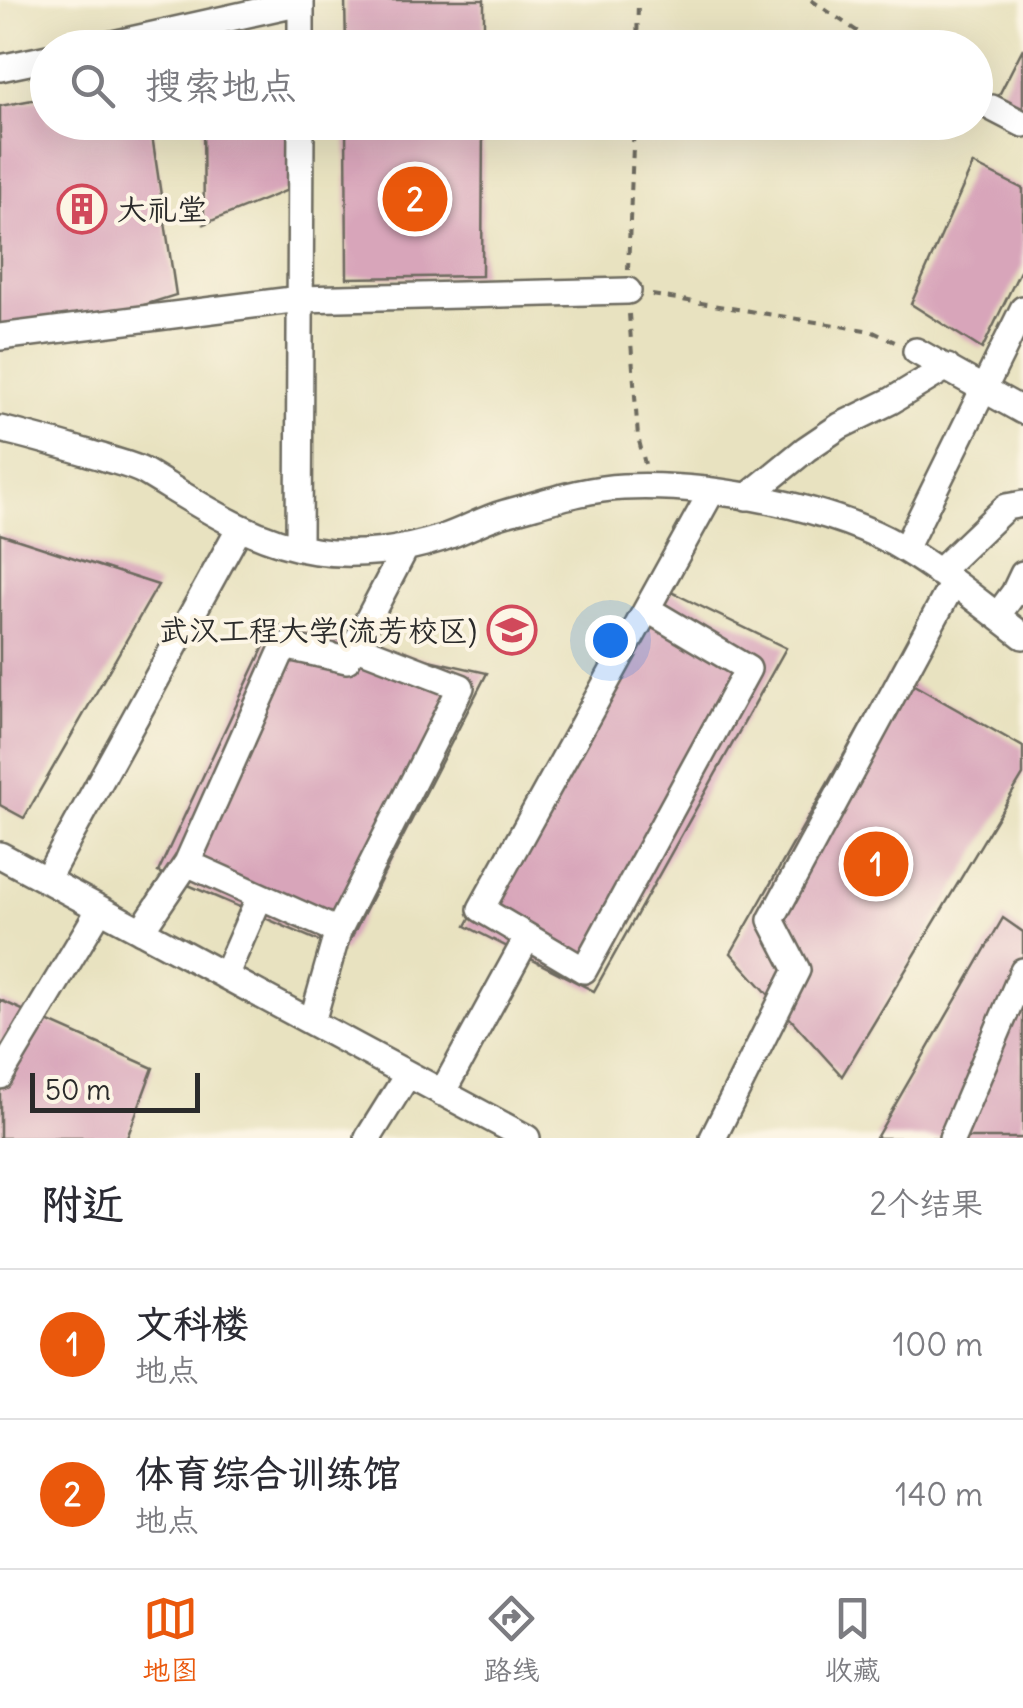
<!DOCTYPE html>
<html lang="zh">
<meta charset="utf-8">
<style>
:root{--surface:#fff;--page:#f7f7f7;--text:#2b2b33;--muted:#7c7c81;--line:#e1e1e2;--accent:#ea580c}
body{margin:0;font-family:Delius,"LXGW WenKai TC",sans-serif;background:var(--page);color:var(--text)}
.scale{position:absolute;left:30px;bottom:25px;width:170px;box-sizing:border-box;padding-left:10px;border:5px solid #2b2b2b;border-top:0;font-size:28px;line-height:35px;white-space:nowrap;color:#2b2b2b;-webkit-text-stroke:8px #fcf5e5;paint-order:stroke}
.you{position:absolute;left:610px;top:640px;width:35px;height:35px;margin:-25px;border:8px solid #fff;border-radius:50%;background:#1a73e8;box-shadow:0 0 0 15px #1a73e833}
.badge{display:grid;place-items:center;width:65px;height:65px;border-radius:50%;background:var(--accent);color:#fff;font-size:32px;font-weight:700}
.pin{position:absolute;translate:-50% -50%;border:5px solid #fff;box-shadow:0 2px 10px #0006}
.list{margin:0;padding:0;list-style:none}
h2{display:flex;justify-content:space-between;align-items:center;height:130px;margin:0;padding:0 40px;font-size:42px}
h2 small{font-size:32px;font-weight:400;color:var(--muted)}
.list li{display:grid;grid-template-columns:65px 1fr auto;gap:30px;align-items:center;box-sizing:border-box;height:150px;padding:0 40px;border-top:2px solid var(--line)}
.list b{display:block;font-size:38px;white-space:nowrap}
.list p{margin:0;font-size:32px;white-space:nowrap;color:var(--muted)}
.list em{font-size:32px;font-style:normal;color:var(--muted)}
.icon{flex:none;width:55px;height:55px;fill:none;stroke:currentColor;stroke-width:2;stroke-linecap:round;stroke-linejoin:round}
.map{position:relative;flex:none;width:1023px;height:1138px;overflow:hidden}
.search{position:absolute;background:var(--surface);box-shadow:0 10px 40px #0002;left:30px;right:30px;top:30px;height:110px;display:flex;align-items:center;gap:25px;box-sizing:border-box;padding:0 35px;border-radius:55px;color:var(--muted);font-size:38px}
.sheet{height:430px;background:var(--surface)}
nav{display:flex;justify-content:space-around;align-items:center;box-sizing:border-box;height:140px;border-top:2px solid var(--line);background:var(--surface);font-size:28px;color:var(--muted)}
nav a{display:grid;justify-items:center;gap:5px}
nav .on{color:var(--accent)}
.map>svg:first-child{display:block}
</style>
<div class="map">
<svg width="1023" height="1138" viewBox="0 0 1023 1138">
<rect width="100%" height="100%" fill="#fcf5e5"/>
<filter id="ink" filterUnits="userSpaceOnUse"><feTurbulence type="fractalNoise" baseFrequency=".01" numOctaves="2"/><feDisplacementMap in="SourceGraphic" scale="20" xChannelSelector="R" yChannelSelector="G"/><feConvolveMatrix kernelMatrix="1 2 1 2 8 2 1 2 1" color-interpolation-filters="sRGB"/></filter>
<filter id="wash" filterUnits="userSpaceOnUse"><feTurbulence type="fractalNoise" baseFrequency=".0048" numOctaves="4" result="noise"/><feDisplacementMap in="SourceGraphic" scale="40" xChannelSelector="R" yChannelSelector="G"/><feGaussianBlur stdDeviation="2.25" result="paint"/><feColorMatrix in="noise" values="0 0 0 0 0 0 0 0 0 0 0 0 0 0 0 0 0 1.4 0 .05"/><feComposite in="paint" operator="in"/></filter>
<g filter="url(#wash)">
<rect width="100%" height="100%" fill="#e8e2c0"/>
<g id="blocks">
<path fill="#d8a5ba" d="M345 0H484V48H346Z
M301 35 300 48H198V45Z
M1023 48V115L996 101Z
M48 97V122H150L176 295 0 350V106Z
M203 122H296L293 188 204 224Z
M346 122H483L482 276 347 278Z
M973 164 1023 189V265L982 349 911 304Z
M0 534 158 585 24 818 0 805Z
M653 583 786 648 594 991 466 926Z
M274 625 487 673 344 952 158 872Z
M891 672 1023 747V775L842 1076 731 953Z
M1003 918 1023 932V1138H876Z
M0 1000 153 1068 127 1138H0Z"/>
</g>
</g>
<g filter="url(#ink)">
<use href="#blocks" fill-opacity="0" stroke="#6d6b5f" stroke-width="2.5"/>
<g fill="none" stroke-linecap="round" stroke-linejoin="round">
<g stroke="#6d6b5f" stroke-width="30">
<path id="minor" d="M95 48 301 2
M301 48V0
M0 68 48 58
M992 108 1023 124
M0 337 300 299 628 291
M916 351 1023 411
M0 429C35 437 68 447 102 457 116 462 132 465 145 472 199 504 250 541 315 551 356 557 402 551 442 538 464 531 483 519 505 513 544 503 582 489 623 487 706 483 836 506 907 551 948 576 985 607 1023 636
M747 497 806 449 840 426 891 401 947 367
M299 547 301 122
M905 549 1023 309
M938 572 1006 507 1023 504
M647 609 748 669 584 970 481 909 712 491
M997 616 1014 593 1023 574
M0 855 527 1138
M187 863 338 931
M46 880 240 527
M141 931 187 863 284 646 347 660 406 547
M225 976 260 896
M312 1022 338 931 461 687 355 646
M0 1076 100 909
M442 1093 527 938
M368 1138 408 1074
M713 1138 797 970 771 920 953 583
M952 1138 1023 971"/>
</g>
<path stroke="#6d6b5f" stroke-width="4" stroke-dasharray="8 8" stroke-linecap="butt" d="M811 0 882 48
M637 48 638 0
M628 270 634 122
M652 295 871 331 897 343
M629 314 638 437 645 464"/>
<use href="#minor" stroke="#fff" stroke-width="25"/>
</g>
</g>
<defs>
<g id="building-ring" transform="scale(2.5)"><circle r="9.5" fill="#fcf5e5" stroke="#d1495b" stroke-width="1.5"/><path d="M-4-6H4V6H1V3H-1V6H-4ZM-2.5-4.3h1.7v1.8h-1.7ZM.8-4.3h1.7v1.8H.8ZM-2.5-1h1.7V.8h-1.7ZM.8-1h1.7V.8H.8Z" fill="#d1495b"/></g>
<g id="university-ring" transform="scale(2.5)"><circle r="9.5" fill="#fcf5e5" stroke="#d1495b" stroke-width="1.5"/><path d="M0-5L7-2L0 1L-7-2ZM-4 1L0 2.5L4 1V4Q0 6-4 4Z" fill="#d1495b"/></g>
</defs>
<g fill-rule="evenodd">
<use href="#building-ring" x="82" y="209"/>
<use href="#university-ring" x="512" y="630"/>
</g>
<g text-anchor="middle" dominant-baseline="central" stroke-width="8" stroke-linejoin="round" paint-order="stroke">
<g font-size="30" fill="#2b2b2b" stroke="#fcf5e5" text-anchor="start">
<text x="117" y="209">大礼堂</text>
<text x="477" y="630" text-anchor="end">武汉工程大学(流芳校区)</text>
</g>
</g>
</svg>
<div class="scale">50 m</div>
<div class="you"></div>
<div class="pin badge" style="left:876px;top:864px">1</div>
<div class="pin badge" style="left:415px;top:199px">2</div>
<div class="search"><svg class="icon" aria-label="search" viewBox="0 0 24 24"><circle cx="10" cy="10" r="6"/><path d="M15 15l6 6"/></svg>搜索地点</div>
</div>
<section class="sheet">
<h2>附近<small>2个结果</small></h2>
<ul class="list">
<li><span class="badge">1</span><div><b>文科楼</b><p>地点</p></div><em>100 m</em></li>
<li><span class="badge">2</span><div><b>体育综合训练馆</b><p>地点</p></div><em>140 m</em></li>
</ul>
</section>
<nav>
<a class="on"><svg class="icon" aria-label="map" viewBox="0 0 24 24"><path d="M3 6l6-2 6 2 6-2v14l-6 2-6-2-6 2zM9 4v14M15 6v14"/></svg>地图</a>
<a><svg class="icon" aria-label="directions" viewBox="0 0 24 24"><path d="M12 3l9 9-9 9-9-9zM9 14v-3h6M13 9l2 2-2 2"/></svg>路线</a>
<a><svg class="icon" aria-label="saved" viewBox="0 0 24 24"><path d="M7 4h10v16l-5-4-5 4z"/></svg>收藏</a>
</nav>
